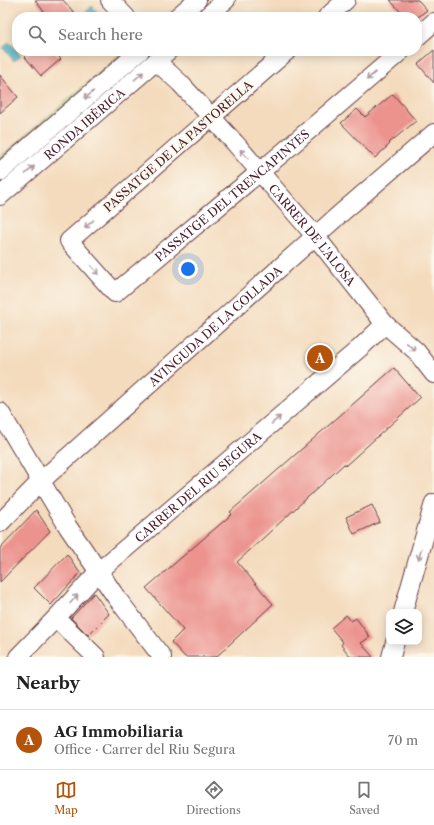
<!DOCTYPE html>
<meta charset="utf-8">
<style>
:root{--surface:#fff;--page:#f2f2f2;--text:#222;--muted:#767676;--line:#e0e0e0;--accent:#b45309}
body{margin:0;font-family:"Libre Caslon Text",serif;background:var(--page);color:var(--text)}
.controls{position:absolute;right:12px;bottom:12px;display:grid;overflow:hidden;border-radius:8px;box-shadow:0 2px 10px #0003}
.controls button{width:36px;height:36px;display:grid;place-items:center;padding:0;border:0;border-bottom:1px solid var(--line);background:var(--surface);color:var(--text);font:20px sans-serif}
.you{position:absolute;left:188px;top:269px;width:14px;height:14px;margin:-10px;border:3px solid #fff;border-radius:50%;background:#1a73e8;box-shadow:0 0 0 6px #1a73e833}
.badge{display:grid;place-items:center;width:26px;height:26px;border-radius:50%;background:var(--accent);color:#fff;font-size:13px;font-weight:700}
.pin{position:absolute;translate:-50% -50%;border:2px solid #fff;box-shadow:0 1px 4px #0006}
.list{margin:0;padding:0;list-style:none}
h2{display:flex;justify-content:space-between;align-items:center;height:52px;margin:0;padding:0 16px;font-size:17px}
h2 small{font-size:13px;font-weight:400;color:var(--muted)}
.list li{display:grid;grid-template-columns:26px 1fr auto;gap:12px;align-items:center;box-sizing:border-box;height:60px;padding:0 16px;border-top:1px solid var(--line)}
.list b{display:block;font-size:15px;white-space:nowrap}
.list p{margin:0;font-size:13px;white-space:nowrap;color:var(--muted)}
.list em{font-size:13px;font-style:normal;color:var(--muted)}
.icon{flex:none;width:22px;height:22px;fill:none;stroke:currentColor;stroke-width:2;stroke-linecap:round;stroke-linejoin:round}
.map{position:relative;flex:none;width:434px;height:657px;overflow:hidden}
.search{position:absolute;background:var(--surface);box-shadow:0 2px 10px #0003;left:12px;right:12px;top:12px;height:44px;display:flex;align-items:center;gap:10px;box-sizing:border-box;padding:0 14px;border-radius:16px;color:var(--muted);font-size:15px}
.sheet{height:112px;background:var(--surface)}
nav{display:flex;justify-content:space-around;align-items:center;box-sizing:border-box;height:56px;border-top:1px solid var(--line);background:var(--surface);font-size:11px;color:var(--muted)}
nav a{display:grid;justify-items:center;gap:2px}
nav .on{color:var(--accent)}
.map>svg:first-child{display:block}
</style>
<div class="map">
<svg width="434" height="657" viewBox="0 0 434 657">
<rect width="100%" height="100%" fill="#fbf7ec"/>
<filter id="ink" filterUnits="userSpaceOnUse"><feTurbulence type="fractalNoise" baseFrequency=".025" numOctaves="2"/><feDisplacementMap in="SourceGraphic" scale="8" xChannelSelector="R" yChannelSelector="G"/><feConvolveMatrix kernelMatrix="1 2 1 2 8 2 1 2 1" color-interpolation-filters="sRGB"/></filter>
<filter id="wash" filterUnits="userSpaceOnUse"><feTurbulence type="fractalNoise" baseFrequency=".012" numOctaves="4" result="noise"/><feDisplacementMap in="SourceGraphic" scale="16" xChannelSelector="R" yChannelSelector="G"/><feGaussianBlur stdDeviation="0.9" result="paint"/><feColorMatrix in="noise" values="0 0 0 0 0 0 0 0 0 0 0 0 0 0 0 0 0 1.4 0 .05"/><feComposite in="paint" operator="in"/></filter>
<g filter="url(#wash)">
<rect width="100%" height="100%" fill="#f4dbbe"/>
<path fill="#aed17a" stroke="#7c7852" d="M122 51H126L120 59 0 162V157L117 58Z"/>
<path fill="#41aebf" stroke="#466675" d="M92 6 102 17H87L84 14Z
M9 42 21 55 14 61 3 48Z"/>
<g id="blocks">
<path fill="#ec938e" d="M35 0H63L78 17H48Z
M390 0H418L427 10 418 17H405Z
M434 50V83L418 64Z
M31 51H53L61 59 41 76 25 57Z
M0 75 18 97 0 113Z
M393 94 416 121 389 143 390 144 375 158 341 123 357 109 365 117Z
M394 368 420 398 345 466 344 464 237 562 273 604 216 657H185L171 642 183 630 146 588 232 514 230 512Z
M372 505 380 522 354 534 346 517Z
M36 510 50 531 0 582V548Z
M67 554 80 573 51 605 34 588Z
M94 593 109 614 88 635 71 618Z
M346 615 351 621 356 618 370 637 361 643 373 657H351L341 645 343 642 331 628Z"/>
</g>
</g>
<g filter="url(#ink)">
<use href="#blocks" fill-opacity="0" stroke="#643b41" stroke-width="1"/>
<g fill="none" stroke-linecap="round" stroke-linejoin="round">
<g stroke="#643b41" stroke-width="20">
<g id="street">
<path d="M110 0 126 17"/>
<path d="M177 17 197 0"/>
<path d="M206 17 226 0"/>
<path d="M327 17 346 0"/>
<path d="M417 37 434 22"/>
<path id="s1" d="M287 51 69 241 115 293 280 155 401 51"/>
<path id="s2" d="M156 61 180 83 235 143 316 237 385 324 416 351 434 374"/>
<path d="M0 172 140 51"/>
<path id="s3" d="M0 196 168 51"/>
<path d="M0 412 68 527 116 597 162 657"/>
<path id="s4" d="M0 523 41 481 340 214 434 133"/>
<path d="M403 612 434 503"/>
<path d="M56 618 96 657"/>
<path id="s5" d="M18 657 56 618 98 572 361 347 385 324"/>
<path d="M391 657 395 642"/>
</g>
</g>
<use href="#street" stroke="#fff" stroke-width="18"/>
</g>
<defs><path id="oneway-shaft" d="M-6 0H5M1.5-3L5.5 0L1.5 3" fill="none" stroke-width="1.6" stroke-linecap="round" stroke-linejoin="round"/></defs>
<g stroke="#ae9aa0">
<use href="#oneway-shaft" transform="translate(139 76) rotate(-41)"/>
<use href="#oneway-shaft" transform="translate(371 76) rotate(139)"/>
<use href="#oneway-shaft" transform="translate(89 95) rotate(139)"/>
<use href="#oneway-shaft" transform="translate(244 154) rotate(-131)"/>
<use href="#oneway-shaft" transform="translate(30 170) rotate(-41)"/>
<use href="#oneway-shaft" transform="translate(89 224) rotate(139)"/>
<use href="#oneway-shaft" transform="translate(95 270) rotate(48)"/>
<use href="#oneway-shaft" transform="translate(411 347) rotate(43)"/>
<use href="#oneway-shaft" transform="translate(276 420) rotate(-41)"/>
<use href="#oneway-shaft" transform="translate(420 554) rotate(106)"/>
<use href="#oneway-shaft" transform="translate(74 599) rotate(-48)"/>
</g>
</g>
<g text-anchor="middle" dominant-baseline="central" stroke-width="4" stroke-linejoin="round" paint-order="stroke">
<g font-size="12" fill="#4a1f2b" stroke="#fbf7ec">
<text stroke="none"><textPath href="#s3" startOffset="111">RONDA IBÈRICA</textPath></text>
<text transform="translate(178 146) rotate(-41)">PASSATGE DE LA PASTORELLA</text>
<text stroke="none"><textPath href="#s1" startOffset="511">PASSATGE DEL TRENCAPINYES</textPath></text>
<text stroke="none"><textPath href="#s2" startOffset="234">CARRER DE L'ALOSA</textPath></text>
<text stroke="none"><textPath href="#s4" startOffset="292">AVINGUDA DE LA COLLADA</textPath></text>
<text stroke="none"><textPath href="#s5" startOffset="248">CARRER DEL RIU SEGURA</textPath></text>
</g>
</g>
</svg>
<div class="controls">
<button><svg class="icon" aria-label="layers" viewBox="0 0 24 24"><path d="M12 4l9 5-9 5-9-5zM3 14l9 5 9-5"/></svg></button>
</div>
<div class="you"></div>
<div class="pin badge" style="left:320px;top:358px">A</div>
<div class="search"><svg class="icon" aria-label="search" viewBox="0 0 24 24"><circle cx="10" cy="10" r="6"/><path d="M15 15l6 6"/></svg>Search here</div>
</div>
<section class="sheet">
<h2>Nearby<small></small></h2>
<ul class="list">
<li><span class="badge">A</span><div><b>AG Immobiliaria</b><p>Office · Carrer del Riu Segura</p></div><em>70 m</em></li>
</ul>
</section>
<nav>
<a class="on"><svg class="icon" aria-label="map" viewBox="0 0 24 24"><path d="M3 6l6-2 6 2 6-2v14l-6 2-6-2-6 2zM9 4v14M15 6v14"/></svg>Map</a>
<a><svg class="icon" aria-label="directions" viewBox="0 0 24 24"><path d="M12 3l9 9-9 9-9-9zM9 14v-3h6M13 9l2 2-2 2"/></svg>Directions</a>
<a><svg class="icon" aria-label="saved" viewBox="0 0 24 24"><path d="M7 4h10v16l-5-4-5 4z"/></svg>Saved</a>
</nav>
